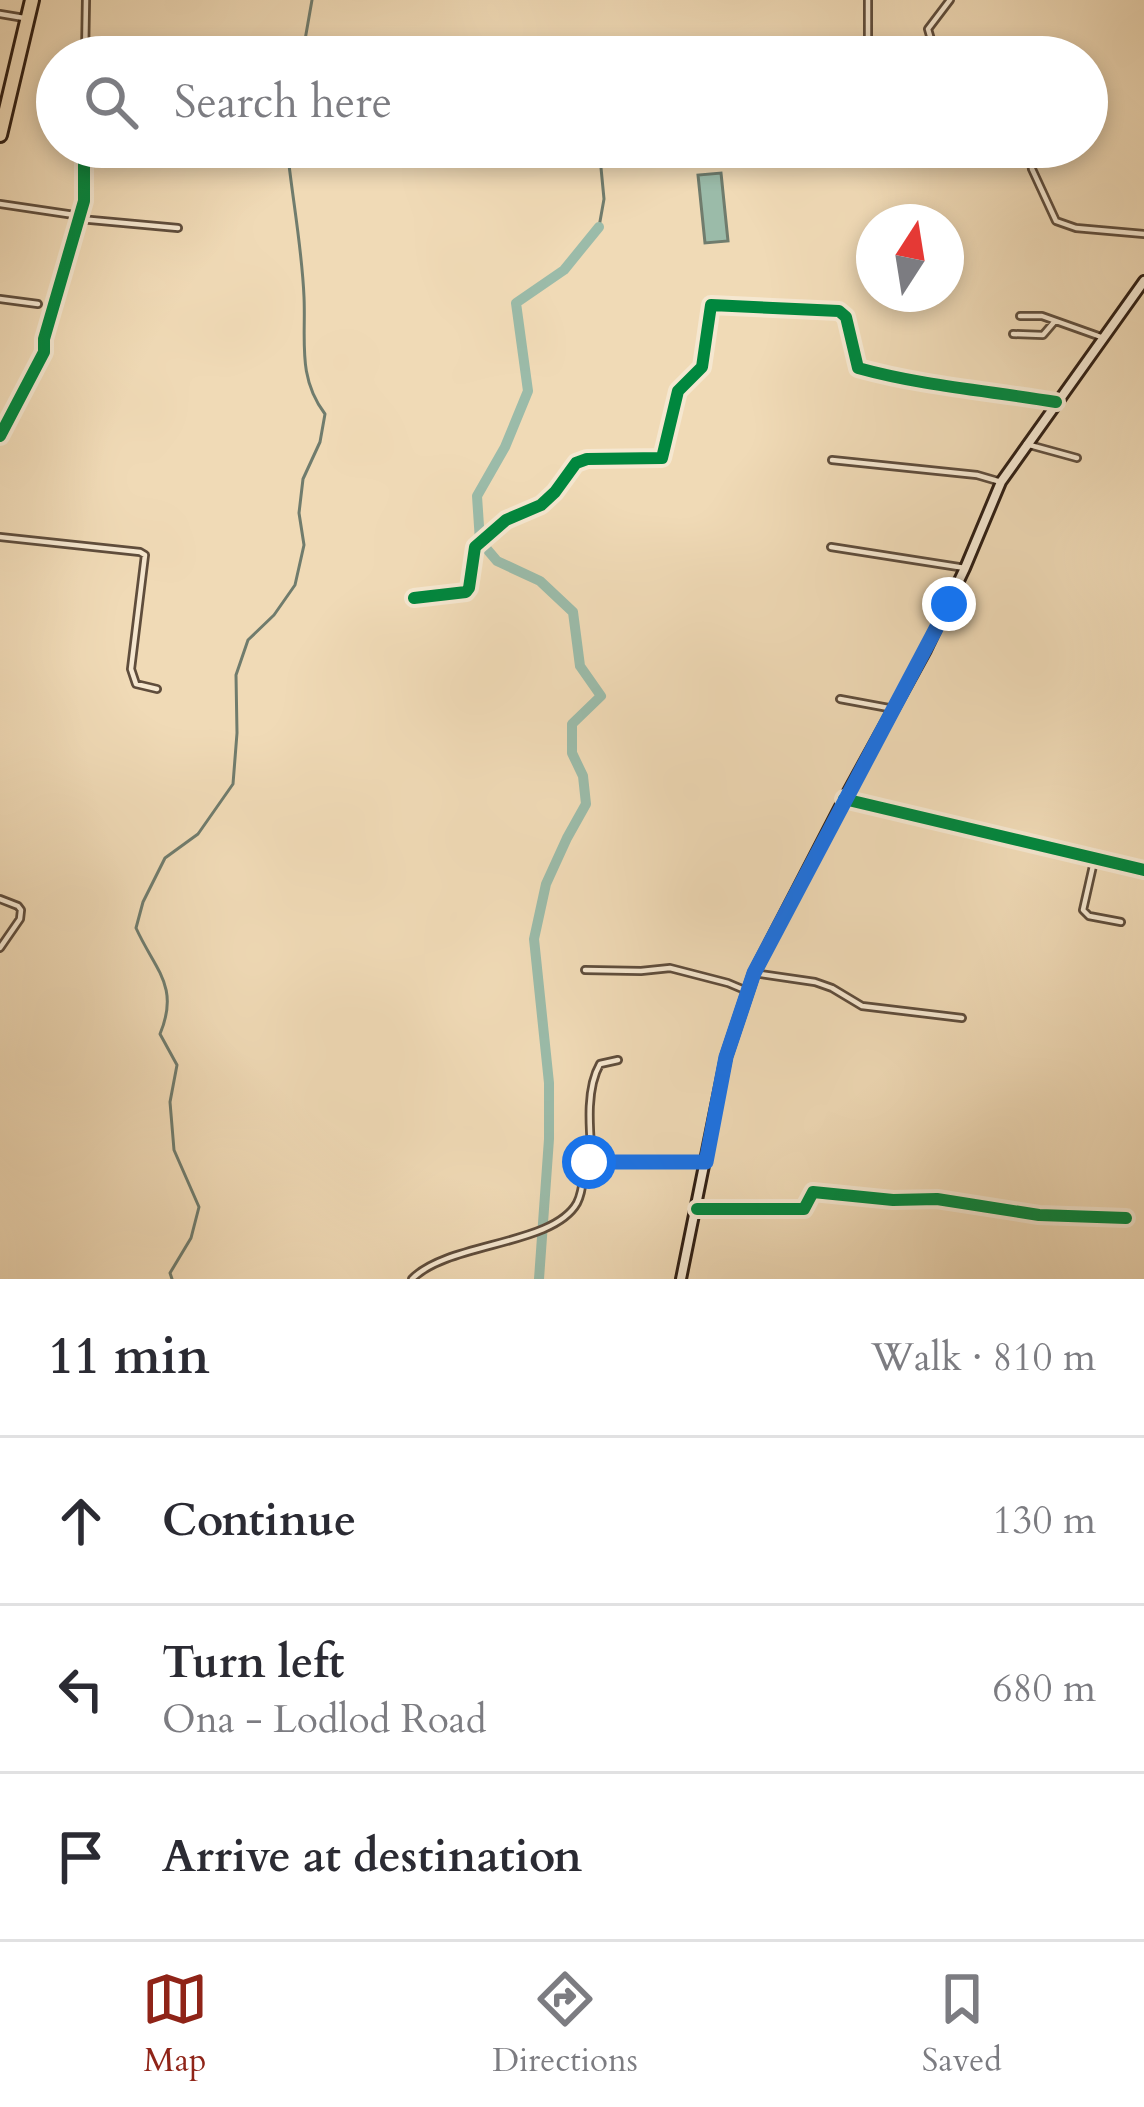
<!DOCTYPE html>
<meta charset="utf-8">
<style>
:root{--surface:#fff;--page:#f2f2f3;--text:#2b2b33;--muted:#7c7c81;--line:#e1e1e2;--accent:#8f2418}
body{margin:0;font-family:Cardo,serif;background:var(--page);color:var(--text)}
.compass{position:absolute;left:856px;top:204px;width:108px;height:108px;border-radius:50%;background:var(--surface);box-shadow:0 6px 18px #0003;rotate:12deg}
.stop{position:absolute;width:36px;height:36px;margin:-27px;border:9px solid #1a73e8;border-radius:50%;background:#fff}
.stop.end{background:#1a73e8;border-color:#fff;box-shadow:0 3px 12px #0008}
.list{margin:0;padding:0;list-style:none}
h2{display:flex;justify-content:space-between;align-items:center;height:156px;margin:0;padding:0 48px;font-size:51px}
h2 small{font-size:39px;font-weight:400;color:var(--muted)}
.list li{display:grid;grid-template-columns:78px 1fr auto;gap:36px;align-items:center;box-sizing:border-box;height:168px;padding:0 48px;border-top:3px solid var(--line)}
.list b{display:block;font-size:45px;white-space:nowrap}
.list p{margin:0;font-size:39px;white-space:nowrap;color:var(--muted)}
.list em{font-size:39px;font-style:normal;color:var(--muted)}
.icon{flex:none;width:66px;height:66px;fill:none;stroke:currentColor;stroke-width:2;stroke-linecap:round;stroke-linejoin:round}
.map{position:relative;flex:none;width:1144px;height:1279px;overflow:hidden}
.search{position:absolute;background:var(--surface);box-shadow:0 6px 18px #0003;left:36px;right:36px;top:36px;height:132px;display:flex;align-items:center;gap:30px;box-sizing:border-box;padding:0 42px;border-radius:66px;color:var(--muted);font-size:45px}
.sheet{height:660px;background:var(--surface)}
nav{display:flex;justify-content:space-around;align-items:center;box-sizing:border-box;height:168px;border-top:3px solid var(--line);background:var(--surface);font-size:33px;color:var(--muted)}
nav a{display:grid;justify-items:center;gap:6px}
nav .on{color:var(--accent)}
.map>svg:first-child{display:block}
</style>
<div class="map">
<svg width="1144" height="1279" viewBox="0 0 1144 1279">
<rect width="100%" height="100%" fill="#f0dab6"/>
<filter id="stains"><feTurbulence type="fractalNoise" baseFrequency=".00167" numOctaves="4"/><feColorMatrix values="0 0 0 0 .2 0 0 0 0 .09 0 0 0 0 .02 0 0 0 .5 -.17"/></filter>
<radialGradient id="worn" r=".72"><stop offset=".6" stop-color="#630" stop-opacity="0"/><stop offset="1" stop-color="#630" stop-opacity=".3"/></radialGradient>
<path fill="#9bbba9" stroke="#707c6d" stroke-width="3" d="M721 173 728 241 705 243 698 175Z"/>
<g fill="none" stroke-linecap="round" stroke-linejoin="round">
<path stroke="#707c6d" stroke-width="3" d="M302 57 312 0
M599 227 604 199 599 147
M172 1279 170 1273 191 1238 199 1207 174 1150 170 1102 177 1065 160 1034C180 986 155 970 136 928L143 902 165 858 198 834 233 784 237 733 236 675 248 640 274 615 295 585 304 545 299 513 303 479 320 442 325 414C297 377 306 340 304 297 302 247 292 197 287 147"/>
<path stroke="#9bbba9" stroke-width="10" d="M539 1279 549 1139V1083L534 939 546 884 567 838 586 804 583 776 572 753V724L601 696 580 666 573 612 540 581 497 561 480 541 477 496 505 447 528 391 516 303 564 270 599 227"/>
<g stroke="#5f4d3c" stroke-width="10">
<path id="street" d="M868 0V57
M0 14 24 18
M85 57 86 0
M936 57 928 29 950 0
M1029 147 1032 169 1056 221 1076 228 1144 234
M0 204 81 216
M80 219 178 228
M0 299 38 304
M1020 316H1042L1101 337
M1013 334 1043 335 1055 321
M0 436 44 352V339L84 201V147
M1026 444 1077 458
M832 460 977 475 1001 482
M0 537 140 552 145 555 131 669 136 684 157 689
M831 547 965 568
M414 598 466 592 469 588 475 547 506 520 541 505 555 492 576 463 587 459 662 458 678 391 702 367 711 305 839 311 846 317 858 368C923 386 990 391 1056 402
M840 699 894 709
M1095 857 1083 910 1089 916 1121 922
M0 899 18 906 21 910 20 919 0 948
M585 970 641 971 670 968 728 983 747 991
M754 973 815 982 832 988 862 1006 962 1018
M592 1161C590 1132 585 1090 600 1064L618 1060
M697 1209H804L813 1192 893 1200 937 1199 1039 1215 1126 1218
M412 1279C448 1242 553 1246 577 1203 583 1192 583 1177 585 1165L589 1162H707"/>
</g>
<g stroke="#2f1e13" stroke-width="14">
<path id="secondary" d="M844 799 1144 870
M681 1279 726 1057 754 973 844 799 926 650 965 568 1001 482 1144 281"/>
</g>
<g stroke="#2f1e13" stroke-width="18">
<path id="highway" d="M0 135 32 0"/>
</g>
<use href="#street" stroke="#f5e7d0" stroke-width="4.5"/>
<use href="#secondary" stroke="#f5e7d0" stroke-width="8"/>
<use href="#highway" stroke="#f0dab6" stroke-width="12"/>
<g stroke="#f5e7d0" stroke-width="20">
<path id="cycleway" d="M0 436 44 352V339L84 201V147
M414 598 466 592 469 588 475 547 506 520 541 505 555 492 576 463 587 459 662 458 678 391 702 367 711 305 839 311 846 317 858 368C923 386 990 391 1056 402
M844 799 1144 870
M697 1209H804L813 1192 893 1200 937 1199 1039 1215 1126 1218"/>
</g>
<use href="#cycleway" stroke="#00873e" stroke-width="12"/>
</g>
<g fill="none" stroke-linecap="round" stroke-linejoin="round">
<path stroke="#1a73e8" stroke-width="15" d="M589 1162H706L726 1057 754 973 949 604"/>
</g>
<rect width="100%" height="100%" filter="url(#stains)"/>
<rect width="100%" height="100%" fill="url(#worn)"/>
</svg>
<svg class="compass" viewBox="-18 -18 36 36"><path d="M0-13l5 13h-10z" fill="#e53935"/><path d="M0 13l5-13h-10z" fill="#7c7c81"/></svg>
<div class="stop" style="left:589px;top:1162px"></div>
<div class="stop end" style="left:949px;top:604px"></div>
<div class="search"><svg class="icon" aria-label="search" viewBox="0 0 24 24"><circle cx="10" cy="10" r="6"/><path d="M15 15l6 6"/></svg>Search here</div>
</div>
<section class="sheet">
<h2>11 min<small>Walk · 810 m</small></h2>
<ul class="list">
<li><svg class="icon" aria-label="ahead" viewBox="0 0 24 24"><path d="M12 20V5M6 11l6-6 6 6"/></svg><div><b>Continue</b></div><em>130 m</em></li>
<li><svg class="icon" aria-label="left" viewBox="0 0 24 24"><path d="M17 20v-9H6M10 6l-5 5 5 5"/></svg><div><b>Turn left</b><p>Ona - Lodlod Road</p></div><em>680 m</em></li>
<li><svg class="icon" aria-label="arrive" viewBox="0 0 24 24"><path d="M6 21V4h12l-3 4 3 4H6"/></svg><div><b>Arrive at destination</b></div></li>
</ul>
</section>
<nav>
<a class="on"><svg class="icon" aria-label="map" viewBox="0 0 24 24"><path d="M3 6l6-2 6 2 6-2v14l-6 2-6-2-6 2zM9 4v14M15 6v14"/></svg>Map</a>
<a><svg class="icon" aria-label="directions" viewBox="0 0 24 24"><path d="M12 3l9 9-9 9-9-9zM9 14v-3h6M13 9l2 2-2 2"/></svg>Directions</a>
<a><svg class="icon" aria-label="saved" viewBox="0 0 24 24"><path d="M7 4h10v16l-5-4-5 4z"/></svg>Saved</a>
</nav>
